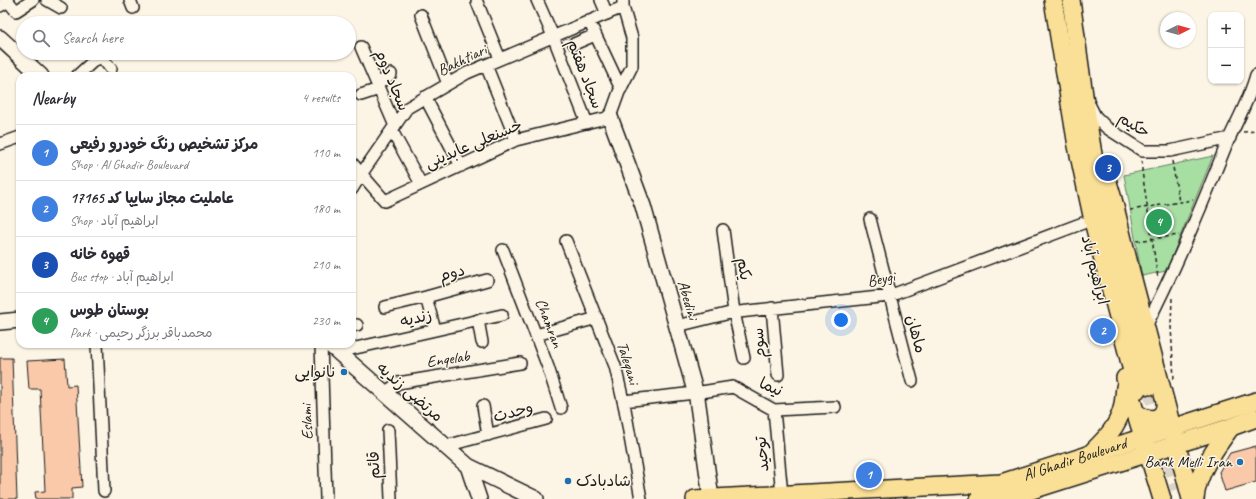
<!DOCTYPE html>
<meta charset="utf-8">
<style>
:root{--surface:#fff;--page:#f7f7f7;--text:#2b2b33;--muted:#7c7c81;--line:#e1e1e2;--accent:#0f766e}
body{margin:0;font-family:Caveat,"Playpen Sans Arabic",sans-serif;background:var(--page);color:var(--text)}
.controls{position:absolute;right:12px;top:12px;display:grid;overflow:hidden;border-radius:8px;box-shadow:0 1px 3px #0004}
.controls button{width:36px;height:36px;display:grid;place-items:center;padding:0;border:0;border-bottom:1px solid var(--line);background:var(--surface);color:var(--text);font:20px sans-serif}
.compass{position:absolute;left:1160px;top:12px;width:36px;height:36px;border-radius:50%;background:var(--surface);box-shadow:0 1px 3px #0004;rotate:84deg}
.you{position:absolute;left:841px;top:320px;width:14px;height:14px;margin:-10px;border:3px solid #fff;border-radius:50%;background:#1a73e8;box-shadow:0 0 0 6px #1a73e833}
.badge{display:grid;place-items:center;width:26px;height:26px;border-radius:50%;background:var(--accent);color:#fff;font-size:13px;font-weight:700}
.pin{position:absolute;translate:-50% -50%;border:2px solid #fff;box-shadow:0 1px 4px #0006}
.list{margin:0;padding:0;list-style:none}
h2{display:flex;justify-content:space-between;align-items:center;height:52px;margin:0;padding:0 16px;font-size:17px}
h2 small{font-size:13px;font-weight:400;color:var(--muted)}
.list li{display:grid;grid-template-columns:26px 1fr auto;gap:12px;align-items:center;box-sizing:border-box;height:56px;padding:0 16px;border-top:1px solid var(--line)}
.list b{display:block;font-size:15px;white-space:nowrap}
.list p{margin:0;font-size:13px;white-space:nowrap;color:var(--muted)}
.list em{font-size:13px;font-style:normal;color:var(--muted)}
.icon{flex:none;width:22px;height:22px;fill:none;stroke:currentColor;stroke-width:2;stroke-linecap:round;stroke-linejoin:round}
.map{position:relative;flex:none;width:1256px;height:499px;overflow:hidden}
.search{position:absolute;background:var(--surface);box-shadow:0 1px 3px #0004;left:16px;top:16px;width:340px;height:44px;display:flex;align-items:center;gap:10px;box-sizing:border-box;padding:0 14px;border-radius:22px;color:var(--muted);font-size:15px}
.panel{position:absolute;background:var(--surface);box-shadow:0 1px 3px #0004;left:16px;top:72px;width:340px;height:276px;border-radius:12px}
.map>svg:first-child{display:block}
</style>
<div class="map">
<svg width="1256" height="499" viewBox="0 0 1256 499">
<rect width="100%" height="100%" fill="#fcf5e5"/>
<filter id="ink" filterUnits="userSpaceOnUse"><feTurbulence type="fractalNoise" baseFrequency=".025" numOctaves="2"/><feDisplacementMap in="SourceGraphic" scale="8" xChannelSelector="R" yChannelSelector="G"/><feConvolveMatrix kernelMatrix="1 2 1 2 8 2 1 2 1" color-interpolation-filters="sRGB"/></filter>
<g filter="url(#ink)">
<path fill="#a7dfa3" stroke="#627e60" d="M1213 156 1166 271 1142 276C1135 243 1131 209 1124 175Z"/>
<path fill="#fac9a9" stroke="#1c1c1c" d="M0 358H12L17 499H0Z
M65 359 67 386 76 385 82 487 72 488V499H36L35 492 45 491 40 389H29L27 361Z
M1256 446V482L1225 491 1219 472 1230 453Z"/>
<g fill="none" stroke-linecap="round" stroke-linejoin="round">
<path stroke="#dad4c7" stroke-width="17" stroke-dasharray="17 8" stroke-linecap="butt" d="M1150 386 1179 489"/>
<g stroke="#1c1c1c" stroke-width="14">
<path id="street" d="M47 0 61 8
M130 0 133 8
M537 0 553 36 587 123
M601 0 607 14
M477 2 500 59
M0 6 8 1 16 11 33 0
M421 15 448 84
M589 21 621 89
M574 44 595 35
M361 47 395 126
M100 55 111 69
M486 65 516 140
M77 76 100 55 98 53
M377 85 391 74
M361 95 379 89
M425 97 461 166
M1089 104 1095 116 1107 128 1143 151H1170L1230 138
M392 131 421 184
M0 144 20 137
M352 163 385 201 516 140 610 117 619 92 632 66V38L623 7V0
M352 189 362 173 407 108 467 73 623 7
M870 219 912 381
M723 230 734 312 744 358
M566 241 615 366 625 409 641 499
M503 250 548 367 561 408
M385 307 426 297
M772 308 778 375
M478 320 482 342
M352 326 357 325
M677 326 730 313 889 296 1083 223
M1146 326C1176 268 1201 208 1225 148 1235 124 1249 101 1256 75
M435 330 426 297 487 280
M536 335 597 318
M97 344 104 491
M321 344 326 499
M338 352 502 315
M385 393 398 383 520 363
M623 401 695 393 733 387 774 410 835 407
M483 406 488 435
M774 410 782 495
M388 430 391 499
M446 446 546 419"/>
</g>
<g stroke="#1c1c1c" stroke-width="18">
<path id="secondary" d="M0 38 41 76
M610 117 643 206 697 398 711 498
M0 322 20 320
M329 344 468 466 536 499
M468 466 479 499"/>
</g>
<g stroke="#1c1c1c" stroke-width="20">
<g id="primary">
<path d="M1053 0 1077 146 1094 225 1137 390"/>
<path d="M1071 0C1081 73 1090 147 1105 219 1117 275 1134 330 1150 386"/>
<path d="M1107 179 1113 199 1131 272 1191 499"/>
<path d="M1125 378 1162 499"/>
<path d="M1135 412C1148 423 1167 421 1165 401"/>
<path d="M1091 453C1104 440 1117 428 1122 409 1124 402 1124 394 1125 387"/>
<path id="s1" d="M695 499 1001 483 1256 401"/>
<path d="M979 499 1010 497 1231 427 1256 418"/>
<path d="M1195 499C1197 472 1216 448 1231 427"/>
</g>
</g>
<path stroke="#1c1c1c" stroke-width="1.5" stroke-dasharray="4 3" stroke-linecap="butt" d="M1243 132 1256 131
M1142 161V171L1158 279
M1172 161 1179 202
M1130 210 1193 200
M1137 241 1179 235
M1172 298 1171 326 1174 380"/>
<use href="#street" stroke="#fcf5e5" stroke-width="11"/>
<use href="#secondary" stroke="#fcf5e5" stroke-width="15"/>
<use href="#primary" stroke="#fadf96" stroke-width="17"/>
</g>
</g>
<g fill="#1f6fb2" stroke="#fcf5e5" stroke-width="1.5">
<circle cx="344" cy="372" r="4"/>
<circle cx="1240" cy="462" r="4"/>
<circle cx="568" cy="481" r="4"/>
</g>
<g text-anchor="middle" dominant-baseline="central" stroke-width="3" stroke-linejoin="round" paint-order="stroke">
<g font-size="16" fill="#1c1c1c" stroke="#fcf5e5">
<text transform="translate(462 60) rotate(-26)">Bakhtiari</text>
<text transform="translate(585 74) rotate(69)">سجاد هفتم</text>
<text transform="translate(392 80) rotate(67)">سجاد دوم</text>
<text transform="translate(1134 125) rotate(31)">حکیم</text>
<text transform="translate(473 144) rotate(-23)">حسنعلی عابدینی</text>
<text transform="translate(744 269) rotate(82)">یکم</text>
<text transform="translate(1095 270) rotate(76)">ابراهیم آباد</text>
<text transform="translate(452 273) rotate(-15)">دوم</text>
<text transform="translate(881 279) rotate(-12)">Beygi</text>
<text transform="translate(688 300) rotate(74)">Abedini</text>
<text transform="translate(416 318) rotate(-13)">زندیه</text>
<text transform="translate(549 323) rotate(69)">Chamran</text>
<text transform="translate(916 334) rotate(75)">ماهان</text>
<text transform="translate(759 343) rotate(-95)">سوم</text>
<text transform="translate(448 359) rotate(-9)">Enqelab</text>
<text transform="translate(628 363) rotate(73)">Taleqani</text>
<text transform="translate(771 387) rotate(24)">نیما</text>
<text transform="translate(410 392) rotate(41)">مرتضی زندیه</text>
<text transform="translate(513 412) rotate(-15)">وحدت</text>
<text transform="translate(307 422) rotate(-92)">Eslami</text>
<text transform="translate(762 454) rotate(-95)">توحید</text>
<text stroke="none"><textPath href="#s1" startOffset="384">Al Ghadir Boulevard</textPath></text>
<text transform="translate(374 465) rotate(-92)">قائم</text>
</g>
<g font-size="16" fill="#1c1c1c" stroke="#fcf5e5" text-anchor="end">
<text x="336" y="372">نانوایی</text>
<text x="1232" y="462">Bank Melli Iran</text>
<text x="576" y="481" text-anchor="start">شادبادک</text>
</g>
</g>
</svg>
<div class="controls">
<button>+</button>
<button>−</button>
</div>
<svg class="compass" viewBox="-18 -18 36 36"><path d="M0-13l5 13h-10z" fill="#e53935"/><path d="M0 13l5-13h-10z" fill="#7c7c81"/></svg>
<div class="you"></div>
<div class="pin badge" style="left:869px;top:475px;background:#3f7fe0">1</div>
<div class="pin badge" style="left:1103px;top:331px;background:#3f7fe0">2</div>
<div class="pin badge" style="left:1108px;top:168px;background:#1a4fb4">3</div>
<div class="pin badge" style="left:1159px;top:222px;background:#2e9e5b">4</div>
<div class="search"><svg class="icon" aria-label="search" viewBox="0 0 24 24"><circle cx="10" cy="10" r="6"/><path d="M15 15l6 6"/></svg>Search here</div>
<section class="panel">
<h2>Nearby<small>4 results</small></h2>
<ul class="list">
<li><span class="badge" style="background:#3f7fe0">1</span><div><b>مرکز تشخیص رنگ خودرو رفیعی</b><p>Shop · Al Ghadir Boulevard</p></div><em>110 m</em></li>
<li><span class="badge" style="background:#3f7fe0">2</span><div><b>عاملیت مجاز سایپا کد 17165</b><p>Shop · ابراهیم آباد</p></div><em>180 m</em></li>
<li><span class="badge" style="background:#1a4fb4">3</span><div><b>قهوه خانه</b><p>Bus stop · ابراهیم آباد</p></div><em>210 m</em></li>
<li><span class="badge" style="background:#2e9e5b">4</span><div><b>بوستان طوس</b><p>Park · محمدباقر برزگر رحیمی</p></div><em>230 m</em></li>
</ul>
</section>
</div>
